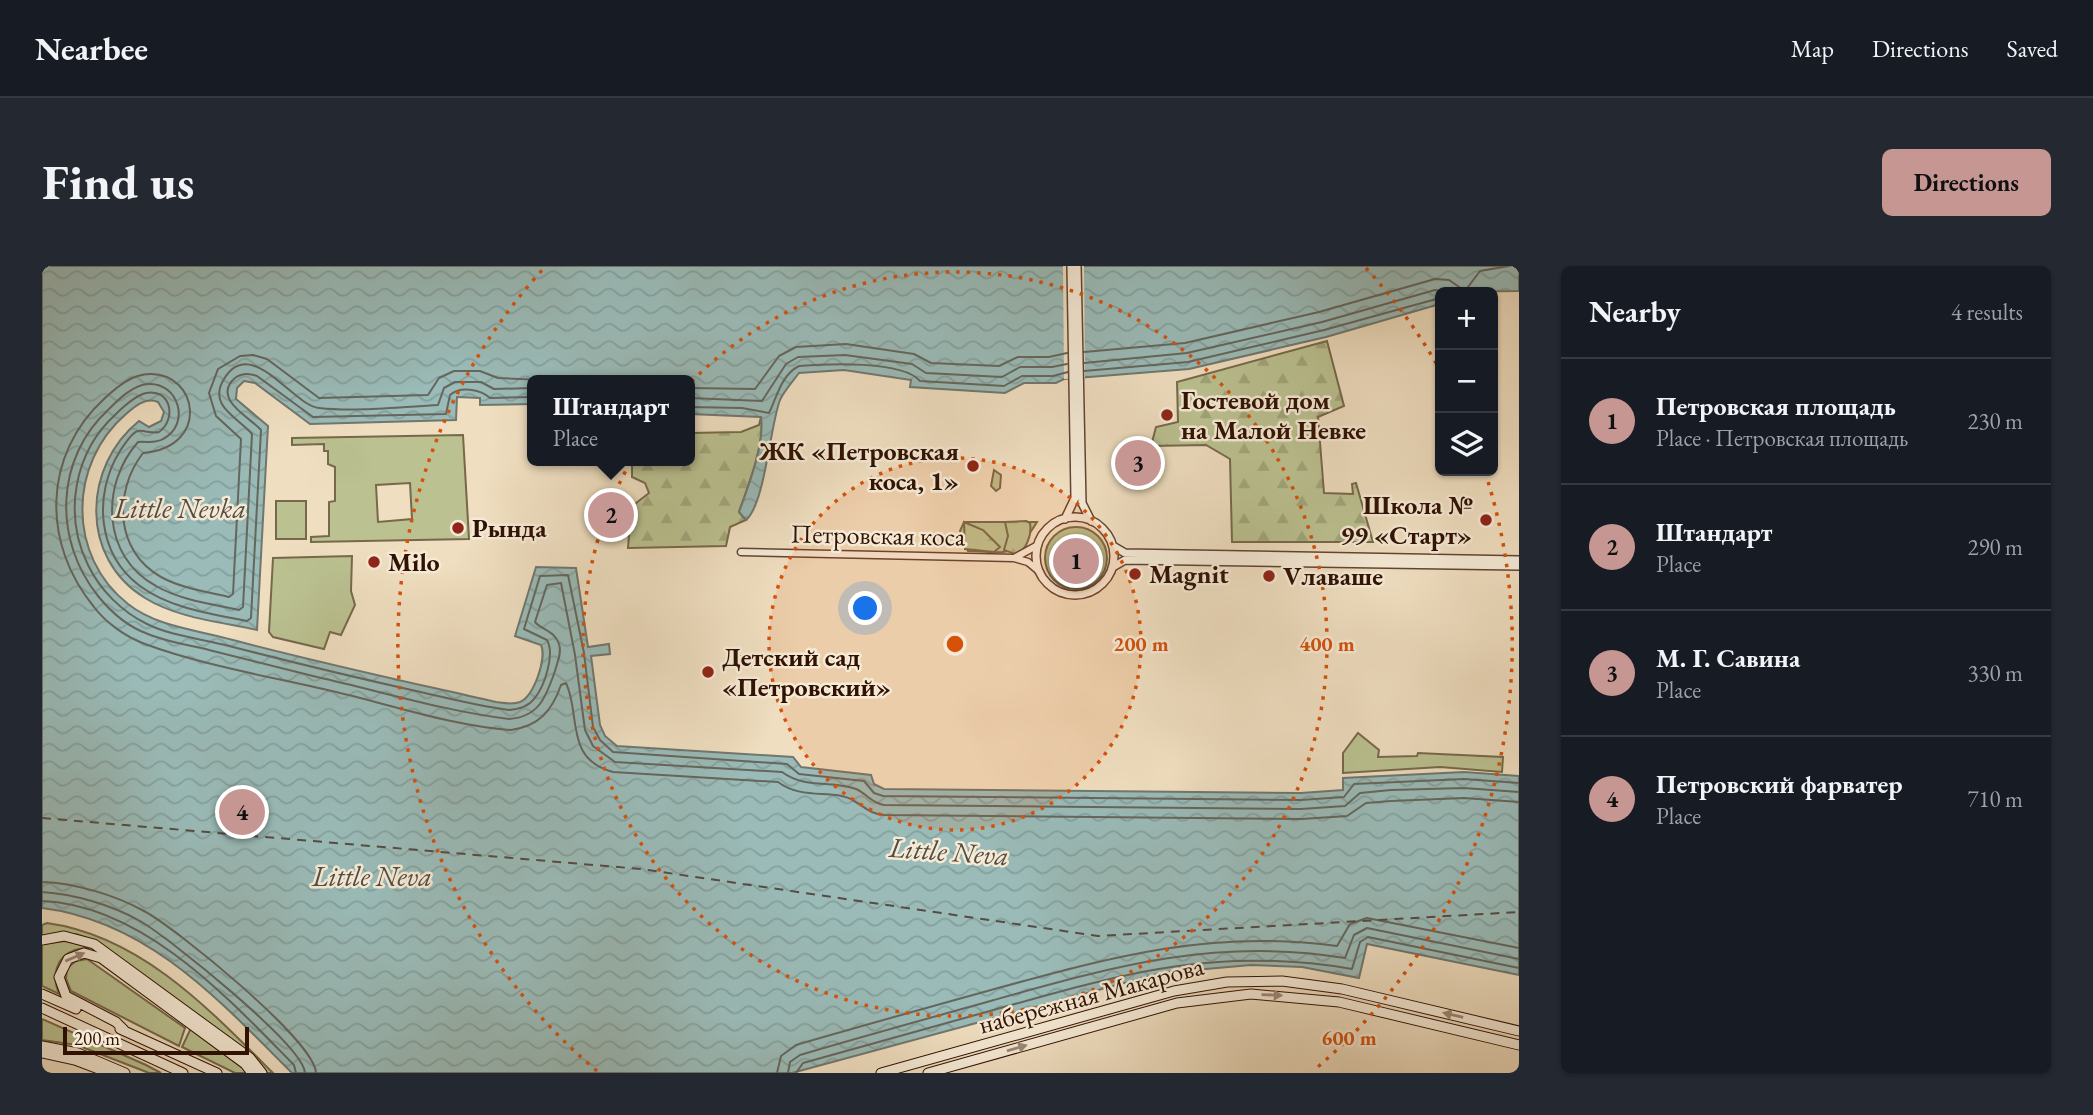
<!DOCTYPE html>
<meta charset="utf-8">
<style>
:root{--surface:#171b24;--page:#242831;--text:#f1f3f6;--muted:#9ea1a6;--line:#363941;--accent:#c59692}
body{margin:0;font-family:"EB Garamond",serif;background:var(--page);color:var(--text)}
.controls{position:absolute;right:21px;top:21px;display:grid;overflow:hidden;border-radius:10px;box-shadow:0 2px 5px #0004}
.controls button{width:63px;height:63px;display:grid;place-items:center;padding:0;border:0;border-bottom:2px solid var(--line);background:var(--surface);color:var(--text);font:35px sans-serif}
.scale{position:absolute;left:21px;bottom:18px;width:186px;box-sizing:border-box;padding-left:7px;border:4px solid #301102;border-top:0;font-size:19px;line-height:24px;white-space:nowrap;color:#301102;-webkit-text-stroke:5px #f5ead6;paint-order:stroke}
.you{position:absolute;left:824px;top:343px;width:24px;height:24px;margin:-18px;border:5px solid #fff;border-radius:50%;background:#1a73e8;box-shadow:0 0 0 10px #1a73e833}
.badge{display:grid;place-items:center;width:46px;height:46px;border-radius:50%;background:var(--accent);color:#111;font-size:23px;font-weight:700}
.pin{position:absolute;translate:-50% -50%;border:4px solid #fff;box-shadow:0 2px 7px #0006}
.popup{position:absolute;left:485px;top:109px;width:168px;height:91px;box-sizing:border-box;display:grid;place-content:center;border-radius:10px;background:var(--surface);filter:drop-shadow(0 2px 5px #0005);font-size:23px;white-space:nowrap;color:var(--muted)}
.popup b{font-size:26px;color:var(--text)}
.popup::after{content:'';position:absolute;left:50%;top:100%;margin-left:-14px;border:14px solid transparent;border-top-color:var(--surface)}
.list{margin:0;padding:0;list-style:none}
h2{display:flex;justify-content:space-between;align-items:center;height:91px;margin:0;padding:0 28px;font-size:30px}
h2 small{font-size:23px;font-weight:400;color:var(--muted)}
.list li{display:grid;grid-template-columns:46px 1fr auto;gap:21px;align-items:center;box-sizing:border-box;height:126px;padding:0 28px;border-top:2px solid var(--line)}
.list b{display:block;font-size:26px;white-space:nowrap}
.list p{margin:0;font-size:23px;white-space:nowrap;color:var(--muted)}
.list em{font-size:23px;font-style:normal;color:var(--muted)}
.icon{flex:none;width:38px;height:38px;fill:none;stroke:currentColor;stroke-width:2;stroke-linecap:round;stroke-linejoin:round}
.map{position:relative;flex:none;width:1477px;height:807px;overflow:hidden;border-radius:10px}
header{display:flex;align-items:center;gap:42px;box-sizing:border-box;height:98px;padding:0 35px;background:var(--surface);border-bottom:2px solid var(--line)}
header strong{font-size:33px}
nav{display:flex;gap:38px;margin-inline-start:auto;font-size:24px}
.intro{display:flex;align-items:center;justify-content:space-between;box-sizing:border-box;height:168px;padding:0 42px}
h1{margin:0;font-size:49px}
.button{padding:18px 32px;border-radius:10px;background:var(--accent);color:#111;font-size:24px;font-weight:700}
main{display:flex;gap:42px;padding:0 42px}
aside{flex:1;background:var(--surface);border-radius:10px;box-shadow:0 2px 5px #0004}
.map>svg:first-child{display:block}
</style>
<header>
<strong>Nearbee</strong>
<nav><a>Map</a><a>Directions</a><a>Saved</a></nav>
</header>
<div class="intro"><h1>Find us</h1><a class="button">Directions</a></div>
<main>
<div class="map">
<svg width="1477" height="807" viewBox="0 0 1477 807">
<defs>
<pattern id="forest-firs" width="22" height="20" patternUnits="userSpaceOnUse" patternTransform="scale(1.75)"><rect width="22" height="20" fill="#bbc191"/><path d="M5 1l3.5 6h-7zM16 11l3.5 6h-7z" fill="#a1a57b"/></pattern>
<pattern id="water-waves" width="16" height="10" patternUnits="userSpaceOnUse" patternTransform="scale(1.75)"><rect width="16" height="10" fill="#9abbb8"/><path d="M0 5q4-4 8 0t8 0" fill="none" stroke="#85a09d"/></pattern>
</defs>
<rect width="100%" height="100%" fill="#efdec0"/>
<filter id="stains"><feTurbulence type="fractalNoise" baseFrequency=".00286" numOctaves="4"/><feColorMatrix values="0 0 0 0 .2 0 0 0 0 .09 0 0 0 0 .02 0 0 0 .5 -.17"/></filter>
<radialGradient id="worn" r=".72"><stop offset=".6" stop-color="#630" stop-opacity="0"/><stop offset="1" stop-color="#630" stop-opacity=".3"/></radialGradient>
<path fill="#bbc191" stroke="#76694a" stroke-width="2" fill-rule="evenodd" d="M421 169 427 273 269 276V271L287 270V236L293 235V201L286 198V185H282V178L250 179V172ZM368 217 370 253 336 256 334 219Z
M952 204 959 209 958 222 954 225 949 220Z
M234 235H264V273H234Z
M922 256H995C972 294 967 286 926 285L918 265Z
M1003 292a31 31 0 1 1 62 0a31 31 0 1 1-62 0Z
M310 290 309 325 313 339 299 369 288 366 282 383 231 371 227 366 231 292Z
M694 390H715V400H694Z
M1316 467 1337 484 1336 491 1375 490 1376 487 1461 491 1460 506 1398 501 1301 507V487Z
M5 657C99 670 168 744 231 807H223L53 675 34 668 0 671V659Z
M23 675 49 681C44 683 39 682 33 684 13 691 10 710 17 728L0 720V678Z
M45 693 143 762 137 780 29 725 24 713 25 702 34 695Z
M0 753 104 799 119 807H107L35 779 0 774Z
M149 762 201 800 207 807H193L140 781Z"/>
<path fill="url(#forest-firs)" stroke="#76694a" stroke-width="2" d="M1285 75 1302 140 1276 151 1282 227 1311 228 1310 218 1314 217 1331 276H1190L1188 193 1164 179 1109 180 1114 161 1136 156 1135 116Z
M719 151C723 178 706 220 697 246L704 254 688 261 684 280 586 282 589 241 607 227 603 217 590 211V195H648V167L699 166 717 159Z
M984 255 988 257C990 269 985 282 975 289L962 284 966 270 963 256Z
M922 256 941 264 958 281 952 286 923 283Z"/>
<path fill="url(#water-waves)" stroke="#70776f" stroke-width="2" d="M0 0H1477V25L1398 26V38L1284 71 1147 103 1022 113 1014 117H982L963 127 868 121 869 114 802 104 757 107C751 115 742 125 738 134 728 160 723 238 704 254L697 246C706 221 723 178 719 151L648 148V114H490V138L438 139V132L415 131 414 154 268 158 213 117 202 115 195 122 194 133 226 160 215 364C179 356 135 352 103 332 37 292 41 200 97 155L107 161 119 155 122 146 116 136C104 131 93 140 84 148 26 198 25 290 86 338 115 361 156 364 191 374 278 397 366 416 454 436 462 437 470 439 478 436 492 430 505 392 499 379L473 370 494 301 534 302 546 381 567 378 568 388 549 390 558 459 563 470 575 480 751 491 759 501 829 509 832 518 842 523 1259 527 1301 524V512L1422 506 1477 510V709L1325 678 1317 712 1260 701 1209 699 1119 707 750 807H250C178 735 106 655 0 642Z"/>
<path fill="#efdec0" d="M1021 0H1042L1043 112 1022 113Z"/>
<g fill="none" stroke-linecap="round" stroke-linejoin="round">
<path stroke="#65665d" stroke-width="2" d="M1042 86 1143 77 1277 46 1393 13 1407 14 1423 25 1438 5 1467 0
M1042 97 1145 87 1280 56 1393 24 1406 26
M1042 105 1146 96 1282 64 1398 32
M501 114 456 112 438 105H412L397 112 386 129 277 132 225 93 211 89 198 90 176 103 167 127 174 150 199 173 191 328 187 331C165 326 139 322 119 311 73 285 71 226 101 187 169 181 156 107 108 108 90 108 75 121 63 132 0 189 0 278 52 341 64 357 84 371 103 378 162 400 236 412 298 427 353 440 412 460 469 464 497 460 510 445 519 419L524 417C539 448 522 493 571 506L736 516C761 535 793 522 812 535 823 541 828 548 842 549L1260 553 1305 550 1324 537 1349 535 1422 532 1477 536
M490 122 452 123 439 116H413L402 122 396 139C358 141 313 146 277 142 251 140 209 68 182 113 165 140 197 152 210 168L201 341 197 344C170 338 138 334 114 320 60 291 58 219 96 176 104 175 113 178 121 173 149 159 137 116 106 118 91 119 77 133 67 143 13 192 11 274 56 330 69 346 86 361 106 368 125 376 147 379 167 384 203 393 239 402 275 411 338 425 402 445 467 453 497 451 504 431 513 405 515 397 520 387 517 378 513 365 500 364 493 356L505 319 519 317 533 389 543 464 551 480 573 496 740 506C763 523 789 514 814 523 824 527 829 537 842 539L1259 543 1303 540 1318 527 1349 524 1422 522 1477 526
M648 122 713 123 737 90 754 81 804 78 872 88 889 97 957 100 976 91H1007L1025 87
M490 131 448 132C438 123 418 120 408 129L404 148 271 151 215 110C207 107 200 107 193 112 169 133 209 152 219 164L209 352 205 355C170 348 127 342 98 320 55 288 51 228 78 185 82 179 90 166 96 165 103 164 109 168 117 166 135 153 129 122 104 127 93 130 82 140 74 148 32 186 21 248 46 299 58 324 80 346 105 358 129 370 161 373 187 380 249 396 311 411 374 425 405 432 436 440 467 444 477 443 486 441 492 433 503 420 513 388 505 374L482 363 498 310 526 309 542 387 551 461 558 474 571 486 745 498 757 508 822 515 832 527 841 530 1259 534 1302 531 1312 518 1422 513 1477 517
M648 132 720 135 744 98 756 91 803 89 870 98 884 107 960 111 978 101H1010L1025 98
M648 141 700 142 727 147C735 131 739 109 757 100 784 98 860 94 878 115L962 120 980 110H1011L1026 106
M0 616C33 617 73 629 102 645 134 662 273 775 274 807
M0 626C32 628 70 639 98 655 126 671 262 780 263 807
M0 635C101 639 186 732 252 799L254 807
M735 807 739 790 754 779C819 760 884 742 949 724 1069 691 1169 663 1295 680L1308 658 1325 652 1477 682
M746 807 748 796 758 789C822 770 888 752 952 734 1073 700 1176 671 1303 692L1312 669 1325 662 1477 693
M754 807 761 797C826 779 890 761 955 743 1083 707 1176 680 1310 703L1318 676 1326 671 1477 702"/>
<path stroke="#554c42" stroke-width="2" stroke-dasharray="9 7" stroke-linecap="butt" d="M0 552 599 603 1056 670 1477 646"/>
<g stroke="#604432" stroke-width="9">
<path id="minor" d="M699 286 972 292 986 296 998 306
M974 291 996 279"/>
</g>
<g stroke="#604432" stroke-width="10">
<path id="tertiary" d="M1035 0 1040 237 1049 255
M994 290a39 39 0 1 1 78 0a39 39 0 1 1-78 0Z
M1023 253 1033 232 1029 0
M1071 280 1083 287 1477 294
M1071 301 1083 294 1477 300"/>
</g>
<g stroke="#301102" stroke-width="11">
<path id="secondary" d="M0 674 22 670 52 678 208 792 220 807
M0 728 34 743
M0 742 141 807
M78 763 175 807
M82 764 74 756 24 730 17 711 26 693 42 687 59 692 203 798 210 807
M0 780 36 787 83 807
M0 787 33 794 67 807
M839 807 1132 725 1185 716 1240 715 1300 723 1477 765
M886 807 1135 737 1209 728 1297 736 1477 779"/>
</g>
<use href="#minor" stroke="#f5ead6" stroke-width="6"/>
<use href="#tertiary" stroke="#f5ead6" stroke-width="7"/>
<use href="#secondary" stroke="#f5ead6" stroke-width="9"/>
</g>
<defs><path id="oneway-solid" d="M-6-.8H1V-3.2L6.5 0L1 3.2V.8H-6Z" transform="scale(1.75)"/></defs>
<g fill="#9c8877">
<use href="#oneway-solid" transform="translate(33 691) rotate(-23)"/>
<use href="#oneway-solid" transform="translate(1230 729) rotate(2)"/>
<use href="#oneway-solid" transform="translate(1411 749) rotate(-167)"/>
<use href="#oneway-solid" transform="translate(975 782) rotate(-16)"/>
</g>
<circle cx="913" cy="378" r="186" fill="#d6520b" fill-opacity=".12"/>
<g fill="none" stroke="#d6520b" stroke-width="3.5" stroke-dasharray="3.5 7">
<circle cx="913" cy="378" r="186"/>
<circle cx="913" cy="378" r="372"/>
<path d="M555 805A557 557 0 0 1 502 2M1324 2A557 557 0 0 1 1398 104M1443 206A557 557 0 0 1 1271 805"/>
</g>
<g fill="#8f2418" stroke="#f5ead6" stroke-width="2.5">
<circle cx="1125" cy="149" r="7"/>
<circle cx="931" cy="200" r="7"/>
<circle cx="1444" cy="254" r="7"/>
<circle cx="416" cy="262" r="7"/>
<circle cx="332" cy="296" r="7"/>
<circle cx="1093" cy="308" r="7"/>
<circle cx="1227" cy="310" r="7"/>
<circle cx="666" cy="406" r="7"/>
</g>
<g text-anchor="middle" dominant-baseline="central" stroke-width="5" stroke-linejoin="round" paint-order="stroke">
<g font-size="26" font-weight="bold" fill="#301102" stroke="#f5ead6" text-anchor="start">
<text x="1139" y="134">Гостевой дом<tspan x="1139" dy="30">на Малой Невке</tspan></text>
<text x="917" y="185" text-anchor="end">ЖК «Петровская<tspan x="917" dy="30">коса, 1»</tspan></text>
<text x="1430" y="239" text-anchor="end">Школа №<tspan x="1430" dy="30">99 «Старт»</tspan></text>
<text x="430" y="262">Рында</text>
<text x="346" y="296">Milo</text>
<text x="1107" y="308">Magnit</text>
<text x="1241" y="310">Vлаваше</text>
<text x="680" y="391">Детский сад<tspan x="680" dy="30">«Петровский»</tspan></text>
</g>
<g font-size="26" fill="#301102" stroke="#f5ead6">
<text transform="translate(836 269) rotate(1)">Петровская коса</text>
<text transform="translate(1049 729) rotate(-15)">набережная Макарова</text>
</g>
<g font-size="28" font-style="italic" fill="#554c42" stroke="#f5ead6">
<text x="138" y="242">Little Nevka</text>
<text transform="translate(907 585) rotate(4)">Little Neva</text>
<text x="330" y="610">Little Neva</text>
</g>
</g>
<circle cx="913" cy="378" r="10" fill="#d6520b" stroke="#f5ead6" stroke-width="3.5"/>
<g font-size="21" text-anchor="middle" font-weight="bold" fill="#d6520b" stroke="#f5ead6" stroke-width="5" stroke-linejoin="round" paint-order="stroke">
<text x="1099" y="385">200 m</text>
<text x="1285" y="385">400 m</text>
<text x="1307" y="779">600 m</text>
</g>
<rect width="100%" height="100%" filter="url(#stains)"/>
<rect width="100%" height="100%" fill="url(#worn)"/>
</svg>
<div class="controls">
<button>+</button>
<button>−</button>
<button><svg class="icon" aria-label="layers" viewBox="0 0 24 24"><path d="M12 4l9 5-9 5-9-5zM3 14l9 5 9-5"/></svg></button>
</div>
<div class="scale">200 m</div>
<div class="you"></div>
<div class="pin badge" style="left:1034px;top:295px">1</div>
<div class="pin badge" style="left:569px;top:249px">2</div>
<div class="popup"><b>Штандарт</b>Place</div>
<div class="pin badge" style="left:1096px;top:197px">3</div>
<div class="pin badge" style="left:200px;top:546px">4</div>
</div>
<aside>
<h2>Nearby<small>4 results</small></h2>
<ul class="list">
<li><span class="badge">1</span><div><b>Петровская площадь</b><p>Place · Петровская площадь</p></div><em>230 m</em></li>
<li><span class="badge">2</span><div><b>Штандарт</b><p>Place</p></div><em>290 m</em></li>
<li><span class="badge">3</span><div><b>М. Г. Савина</b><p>Place</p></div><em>330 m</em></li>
<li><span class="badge">4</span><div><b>Петровский фарватер</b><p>Place</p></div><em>710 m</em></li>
</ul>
</aside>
</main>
